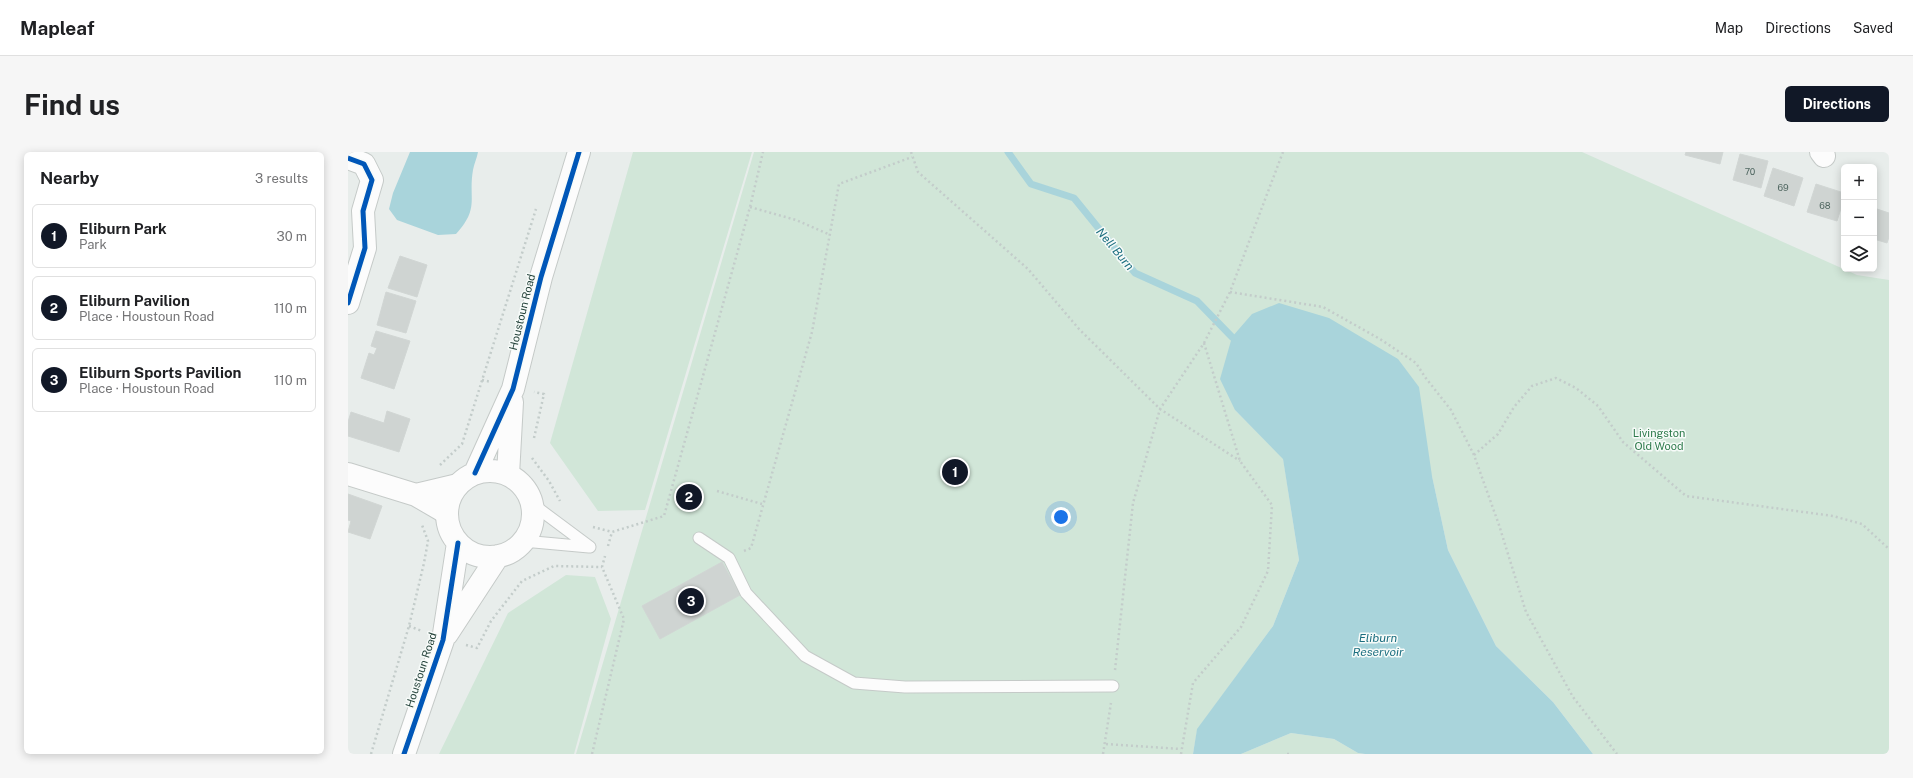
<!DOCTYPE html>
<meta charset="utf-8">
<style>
:root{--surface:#fff;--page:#f6f6f6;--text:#202124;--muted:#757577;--line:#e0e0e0;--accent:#111827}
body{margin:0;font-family:"Public Sans",sans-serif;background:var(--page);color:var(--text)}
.controls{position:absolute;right:12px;top:12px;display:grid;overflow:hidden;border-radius:6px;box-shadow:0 2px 10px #0003}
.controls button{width:36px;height:36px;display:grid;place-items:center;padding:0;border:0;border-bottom:1px solid var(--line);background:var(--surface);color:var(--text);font:20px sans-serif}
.you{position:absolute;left:713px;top:365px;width:14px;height:14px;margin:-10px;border:3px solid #fff;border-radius:50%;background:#1a73e8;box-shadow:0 0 0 6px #1a73e833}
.badge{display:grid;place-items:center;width:26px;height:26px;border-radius:50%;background:var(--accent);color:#fff;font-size:13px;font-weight:700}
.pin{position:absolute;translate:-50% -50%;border:2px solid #fff;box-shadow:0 1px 4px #0006}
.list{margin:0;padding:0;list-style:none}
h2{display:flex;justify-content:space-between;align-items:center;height:52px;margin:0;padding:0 16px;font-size:17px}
h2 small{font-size:13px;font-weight:400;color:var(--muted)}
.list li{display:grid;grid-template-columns:26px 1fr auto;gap:12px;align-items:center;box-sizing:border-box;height:64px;margin:0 8px 8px;padding:0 8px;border:1px solid var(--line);border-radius:6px}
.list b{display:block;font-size:15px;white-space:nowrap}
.list p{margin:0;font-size:13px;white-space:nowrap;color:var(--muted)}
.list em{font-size:13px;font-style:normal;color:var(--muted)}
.icon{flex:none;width:22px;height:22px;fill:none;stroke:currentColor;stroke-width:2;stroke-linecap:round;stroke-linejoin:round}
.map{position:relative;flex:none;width:1541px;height:602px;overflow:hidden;border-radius:6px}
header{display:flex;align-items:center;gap:24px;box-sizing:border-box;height:56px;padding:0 20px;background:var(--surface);border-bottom:1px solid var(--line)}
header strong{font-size:19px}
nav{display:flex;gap:22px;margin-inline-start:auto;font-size:14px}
.intro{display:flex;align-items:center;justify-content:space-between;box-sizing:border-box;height:96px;padding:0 24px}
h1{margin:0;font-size:28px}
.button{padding:10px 18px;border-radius:6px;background:var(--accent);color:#fff;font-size:14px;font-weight:700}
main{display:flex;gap:24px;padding:0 24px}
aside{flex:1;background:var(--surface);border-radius:6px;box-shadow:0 2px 10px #0003}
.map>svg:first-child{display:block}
</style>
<header>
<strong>Mapleaf</strong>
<nav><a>Map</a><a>Directions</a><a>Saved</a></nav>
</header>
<div class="intro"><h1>Find us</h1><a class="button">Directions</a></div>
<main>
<aside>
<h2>Nearby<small>3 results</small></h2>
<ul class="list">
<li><span class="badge">1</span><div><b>Eliburn Park</b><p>Park</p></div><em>30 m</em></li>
<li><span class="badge">2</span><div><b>Eliburn Pavilion</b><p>Place · Houstoun Road</p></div><em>110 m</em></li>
<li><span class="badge">3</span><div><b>Eliburn Sports Pavilion</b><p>Place · Houstoun Road</p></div><em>110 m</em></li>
</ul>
</aside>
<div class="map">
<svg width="1541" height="602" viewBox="0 0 1541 602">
<rect width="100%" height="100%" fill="#e8edeb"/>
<path fill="#d1e6d8" d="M285 0H404L297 358 250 359 202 291Z
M406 0H1234L1509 123 1541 128V602H1245L1205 550 1148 494 1100 398 1084 324 887 258 935 306 951 408 925 474 854 571 849 579 845 602H228Z
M218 423 247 425 263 467 226 602H91L160 461Z
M943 581 986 587 1010 601 1017 602H893Z"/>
<path fill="#a9d4db" d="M62 0H130C129 6 126 12 125 18 120 47 132 56 108 82L90 83 49 68 41 57 45 41Z
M931 151 981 166 1050 207 1071 235 1084 324 1100 398 1148 494 1205 550 1245 602H1017L1010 601 986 587 943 581 893 602H845L849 577 925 474 951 408 935 307 887 258 872 227 884 185 904 162Z"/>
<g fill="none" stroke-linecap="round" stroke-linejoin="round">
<path stroke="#a9d4db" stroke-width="7" d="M660 0 683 32 726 46 787 121 849 149 884 185"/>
</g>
<path fill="#cfd4d2" stroke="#d1d6d4" d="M1338 0H1375L1372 12 1337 3Z
M1392 2 1420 9 1413 36 1385 28Z
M1425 16 1455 26 1446 54 1416 44Z
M1468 32 1496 41V47L1489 69 1459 60Z
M1526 56 1541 61V85L1539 91 1526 87Z
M52 104 79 113 69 145 40 136Z
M38 140 68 149 58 181 29 173Z
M28 179 62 189 46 237 13 226 21 201 26 203 29 196 23 194Z
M39 259 62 267 51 300 0 284V270L3 260 36 271Z
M337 338 346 341 344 351 335 349Z
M0 342 34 354 22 387 0 380 3 369 0 368Z
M374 410 392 443 312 487 294 454Z"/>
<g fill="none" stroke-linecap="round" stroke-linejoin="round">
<g stroke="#c5cac8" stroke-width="13">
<path id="service" d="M183 351 242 395
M351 386 381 406 398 441 457 504 506 531 557 535 765 534
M175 389 241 395"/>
</g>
<g stroke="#c5cac8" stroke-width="24">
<path id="minor" d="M1473 0 1476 4
M0 6 16 12 24 28 15 59 17 96 0 151
M0 322 68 343 99 361
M68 343 110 333"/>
</g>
<g stroke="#c5cac8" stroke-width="24">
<path id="tertiary" d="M99 362a43 43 0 1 1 86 0a43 43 0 1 1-86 0Z
M127 321 165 237 193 125 231 0
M160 323 164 250
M99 482 150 404
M56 602 95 488 110 391"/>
</g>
<path stroke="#c3ccca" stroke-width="2.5" stroke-dasharray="2 3" stroke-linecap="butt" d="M563 0 570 20 680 117 731 177 812 257 892 309
M402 55 448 68 480 82
M882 140 975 155 1032 187 1068 211 1077 225 1103 258 1126 303 1151 373 1178 460 1225 545 1269 602
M856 191 882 140 935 0
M134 228 143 230
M186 286 196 242 186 240
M1126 303 1150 282 1166 255 1184 234 1208 226 1228 236 1250 254 1275 290 1338 344 1485 364 1514 372 1541 397
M184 306 201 329 212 349
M92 313 114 292 188 57
M369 339 414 352
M245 375 264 380
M260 394 264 380 316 364 402 55 415 0
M396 399 403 396 464 180 491 32 564 5
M61 474 74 479
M118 493 129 496 143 469 174 429 206 414 254 415
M767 518 785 351 812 257 856 191 892 309 924 353 920 419 893 475 845 531 833 602
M758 592 833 597
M23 602 61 474 76 411 80 389 74 373
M244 602 276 467 254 415 257 404
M755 602 763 551
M939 602H941"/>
<use href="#service" stroke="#fcfcfc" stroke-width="11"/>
<use href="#minor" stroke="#fcfcfc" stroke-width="22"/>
<use href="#tertiary" stroke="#fcfcfc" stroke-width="22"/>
<g stroke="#f7fbf9" stroke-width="8">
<path id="cycleway" d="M0 6 16 12 24 28 15 59 17 96 0 151
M127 321 165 237 193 125 231 0
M56 602 95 488 110 391"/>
</g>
<use href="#cycleway" stroke="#0057b8" stroke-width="5"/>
</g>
<g text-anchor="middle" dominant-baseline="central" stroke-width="3" stroke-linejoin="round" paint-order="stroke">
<g font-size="9" fill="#506761">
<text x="1402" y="19">70</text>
<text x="1435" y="35">69</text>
<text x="1477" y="53">68</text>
</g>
<g font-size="11" fill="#24423a" stroke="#f7fbf9">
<text transform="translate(174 160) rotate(-76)">Houstoun Road</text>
<text transform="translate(73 518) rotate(-72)">Houstoun Road</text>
</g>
<g font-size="11" fill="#2d7a4b" stroke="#f7fbf9">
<text x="1311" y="281">Livingston<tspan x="1311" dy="13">Old Wood</tspan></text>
</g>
<g font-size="12" font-style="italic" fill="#1c6f80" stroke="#f7fbf9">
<text transform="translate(767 97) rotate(50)">Nell Burn</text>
<text x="1030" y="486">Eliburn<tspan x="1030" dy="14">Reservoir</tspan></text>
</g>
</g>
</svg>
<div class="controls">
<button>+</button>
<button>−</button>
<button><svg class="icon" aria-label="layers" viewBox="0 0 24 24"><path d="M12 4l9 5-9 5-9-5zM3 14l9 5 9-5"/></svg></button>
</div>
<div class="you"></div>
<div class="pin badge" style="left:607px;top:320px">1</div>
<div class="pin badge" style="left:341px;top:345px">2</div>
<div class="pin badge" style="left:343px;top:449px">3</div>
</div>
</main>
